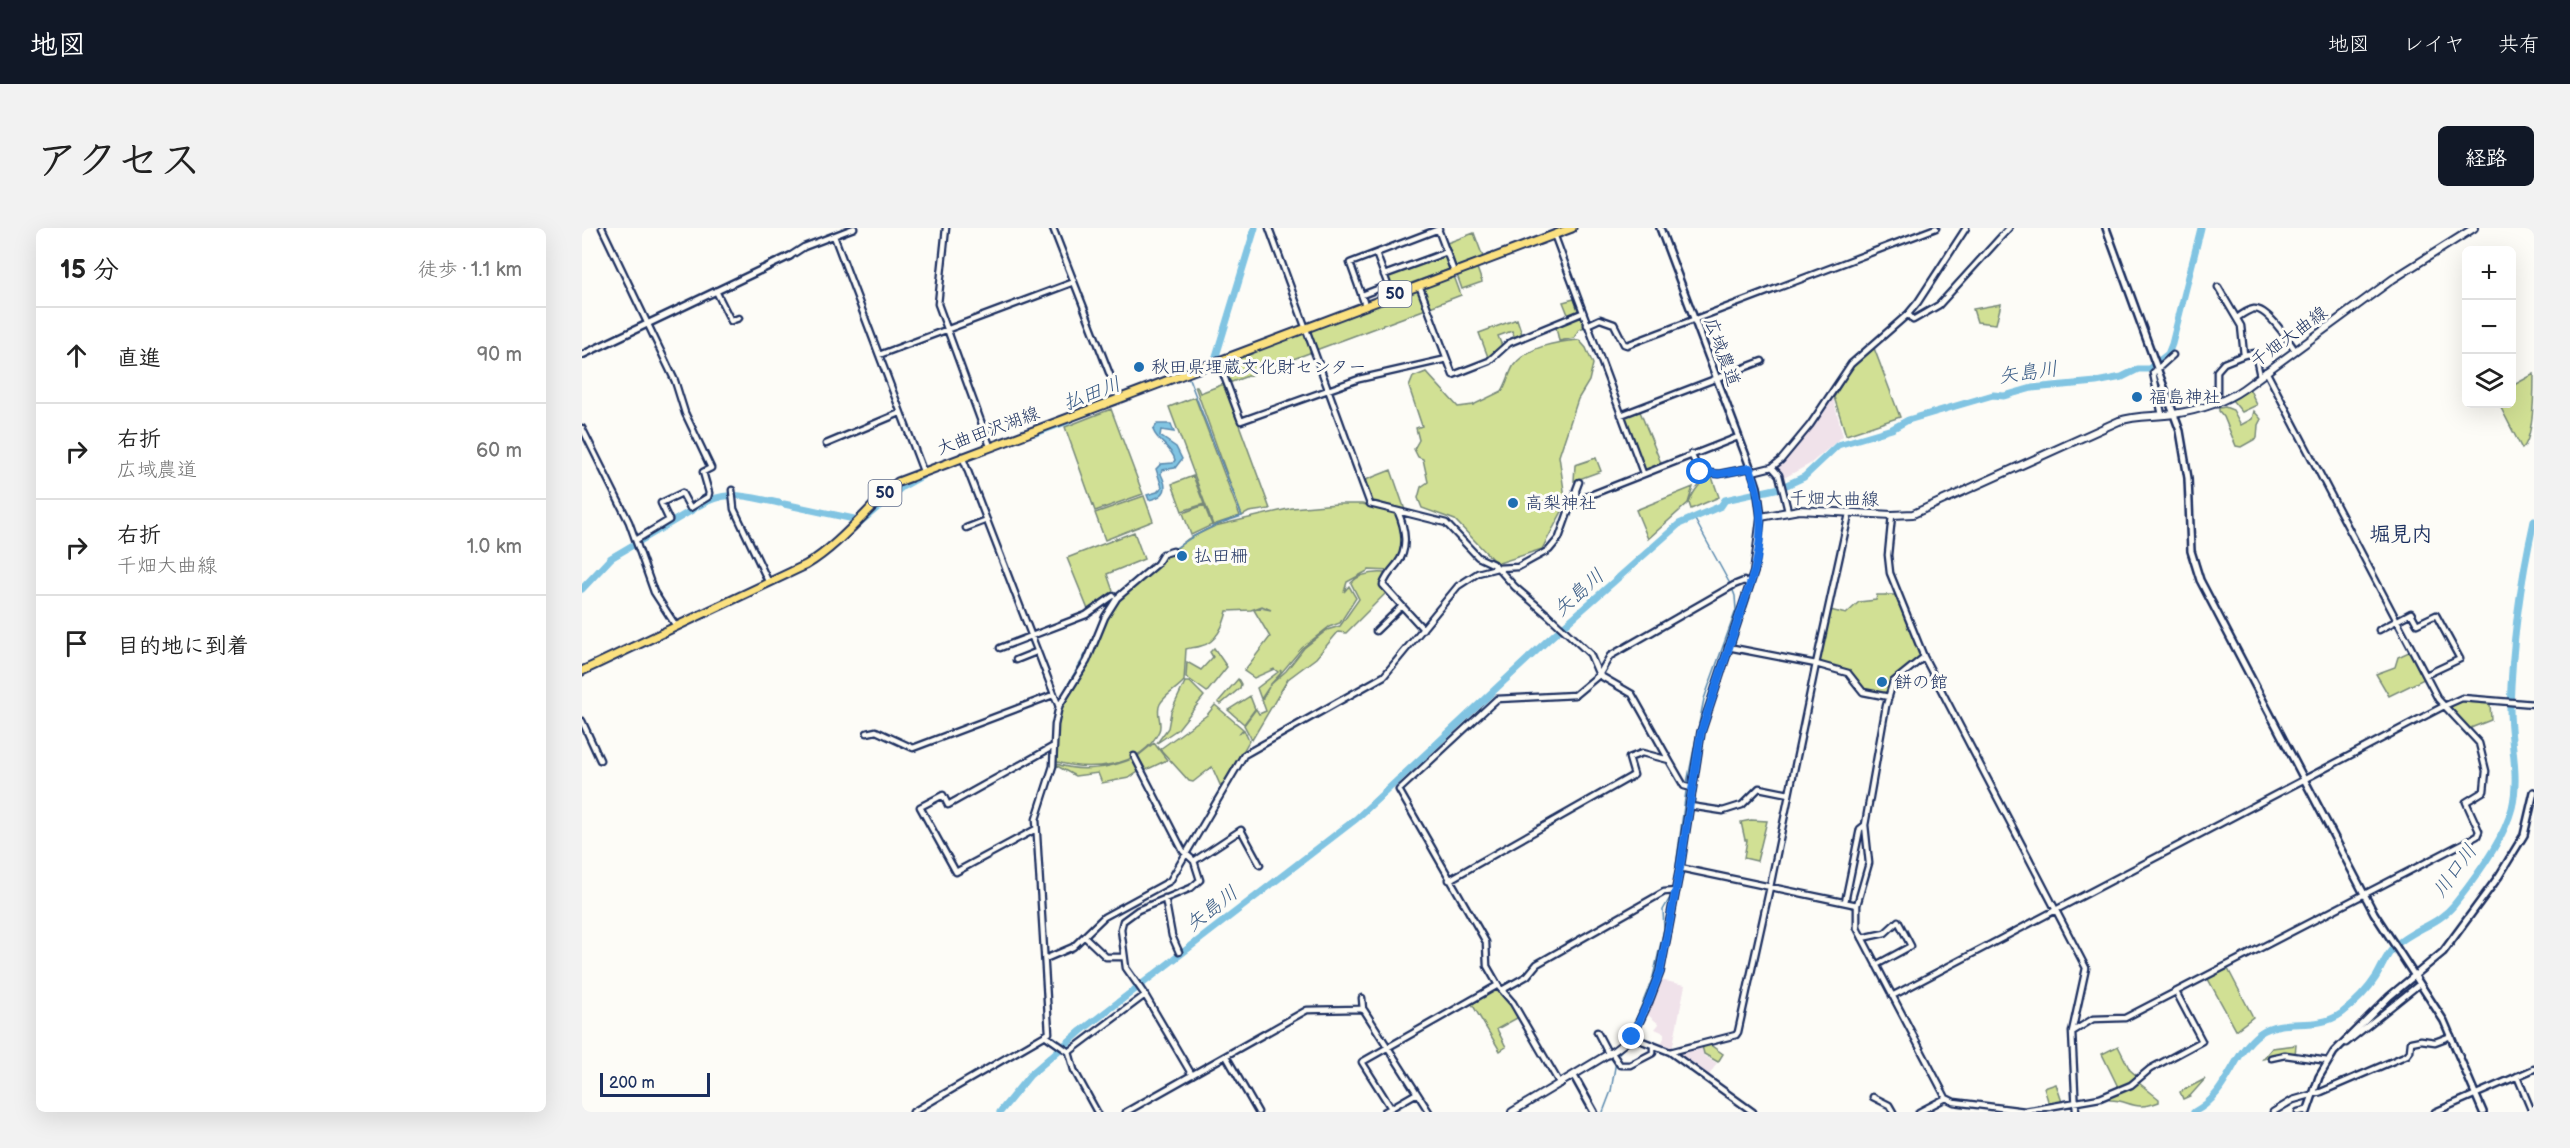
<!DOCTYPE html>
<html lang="ja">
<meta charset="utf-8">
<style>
:root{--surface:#fff;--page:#f2f2f2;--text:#222;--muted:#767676;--line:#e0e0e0;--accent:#111827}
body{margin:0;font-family:"Balsamiq Sans","Klee One",sans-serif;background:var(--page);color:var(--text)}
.controls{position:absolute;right:18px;top:18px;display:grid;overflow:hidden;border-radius:9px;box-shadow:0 6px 24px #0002}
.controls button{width:54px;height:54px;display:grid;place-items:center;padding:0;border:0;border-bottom:2px solid var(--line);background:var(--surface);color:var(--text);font:30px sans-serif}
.scale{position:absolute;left:18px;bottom:15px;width:110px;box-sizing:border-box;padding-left:6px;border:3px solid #1b2f5e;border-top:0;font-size:16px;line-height:21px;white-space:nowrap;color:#1b2f5e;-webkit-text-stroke:4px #fdfcf7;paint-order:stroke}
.stop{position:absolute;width:18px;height:18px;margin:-14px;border:4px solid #1a73e8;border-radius:50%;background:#fff}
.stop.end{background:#1a73e8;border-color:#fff;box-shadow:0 2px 6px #0008}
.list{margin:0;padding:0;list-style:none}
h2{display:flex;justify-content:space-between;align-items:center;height:78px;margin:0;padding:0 24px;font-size:26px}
h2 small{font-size:20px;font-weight:400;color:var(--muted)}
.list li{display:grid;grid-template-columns:39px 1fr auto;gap:18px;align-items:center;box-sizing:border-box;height:96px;padding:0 24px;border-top:2px solid var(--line)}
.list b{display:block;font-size:22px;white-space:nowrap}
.list p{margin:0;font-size:20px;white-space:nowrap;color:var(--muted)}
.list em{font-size:20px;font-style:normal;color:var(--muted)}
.icon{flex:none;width:33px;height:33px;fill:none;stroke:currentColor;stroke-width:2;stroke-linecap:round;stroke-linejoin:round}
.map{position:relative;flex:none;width:1952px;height:884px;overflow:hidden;border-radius:9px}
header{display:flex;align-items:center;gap:36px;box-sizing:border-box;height:84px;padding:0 30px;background:var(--accent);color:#fff}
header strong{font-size:28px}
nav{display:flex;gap:33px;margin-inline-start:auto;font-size:21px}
.intro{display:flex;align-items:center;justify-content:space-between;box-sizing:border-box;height:144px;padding:0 36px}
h1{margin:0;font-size:42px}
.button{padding:15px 27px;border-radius:9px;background:var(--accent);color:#fff;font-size:21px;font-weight:700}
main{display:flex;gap:36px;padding:0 36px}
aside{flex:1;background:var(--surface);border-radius:9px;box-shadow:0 6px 24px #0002}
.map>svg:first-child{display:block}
</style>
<header>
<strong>地図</strong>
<nav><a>地図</a><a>レイヤ</a><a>共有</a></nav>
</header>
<div class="intro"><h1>アクセス</h1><a class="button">経路</a></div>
<main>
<aside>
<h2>15 分<small>徒歩 · 1.1 km</small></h2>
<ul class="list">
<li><svg class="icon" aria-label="ahead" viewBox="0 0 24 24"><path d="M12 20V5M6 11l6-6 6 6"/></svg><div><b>直進</b></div><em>90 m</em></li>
<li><svg class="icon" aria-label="right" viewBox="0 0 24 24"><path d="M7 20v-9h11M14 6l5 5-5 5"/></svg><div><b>右折</b><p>広域農道</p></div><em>60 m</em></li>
<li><svg class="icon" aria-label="right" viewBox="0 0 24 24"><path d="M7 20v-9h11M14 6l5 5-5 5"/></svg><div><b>右折</b><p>千畑大曲線</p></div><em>1.0 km</em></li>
<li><svg class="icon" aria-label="arrive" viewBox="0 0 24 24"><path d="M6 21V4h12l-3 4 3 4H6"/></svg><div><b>目的地に到着</b></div></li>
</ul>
</aside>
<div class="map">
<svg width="1952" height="884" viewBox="0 0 1952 884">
<rect width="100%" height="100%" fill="#fdfcf7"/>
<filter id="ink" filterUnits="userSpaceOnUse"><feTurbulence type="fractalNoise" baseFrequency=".0167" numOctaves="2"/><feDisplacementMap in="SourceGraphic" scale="12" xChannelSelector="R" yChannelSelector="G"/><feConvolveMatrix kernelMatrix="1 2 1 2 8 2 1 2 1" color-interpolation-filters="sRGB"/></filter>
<g filter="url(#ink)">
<path fill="#f0e2ea" d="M1251 170 1261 208 1228 236 1200 251 1196 240Z
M1078 752 1103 757 1090 822 1078 818 1082 810V805L1073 801 1077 796 1066 787Z
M1119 818 1122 828 1135 835 1126 849 1093 825Z"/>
<path fill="#d1e094" stroke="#768879" stroke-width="1.5" d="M892 5 901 29 874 39 865 15Z
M862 27 868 41 810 62 805 47Z
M895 40 900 54 880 61 875 47Z
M872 48 879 67 848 79 841 60Z
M836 61 844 81 734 122 727 103Z
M992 71 997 85 987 89 981 74Z
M1419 76 1414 96 1395 94 1391 81Z
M999 88 1003 99 997 101 992 110 977 113 974 99Z
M935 91 940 106 933 110 930 103 916 108 920 118 906 129 897 105Z
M722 104 730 124 647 155 640 135Z
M997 112 1004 120 1011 136 1007 153 996 171 977 228 984 276 960 321 917 335 910 331 873 292 840 280 836 270 839 259 846 254 841 231 836 229 832 221 837 212 834 200 840 198 827 159 831 149 844 144 876 179 891 177 920 163C925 155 927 145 932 137 947 118 974 114 997 112Z
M1292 120 1318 189 1264 207 1252 169 1271 137Z
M1952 146C1952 164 1952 211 1940 221L1917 176H1930V158Z
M642 156 688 281 667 284 660 288 613 158H615L618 165Z
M1667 160 1675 177 1660 184 1650 172Z
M613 169 658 288 631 297 587 179Z
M1643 179 1651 182 1659 197 1670 191 1672 183 1679 191 1676 197 1675 210 1659 219 1654 218 1642 189 1637 183V180Z
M529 181 561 266 513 283 483 199Z
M1057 181 1079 235 1062 242 1041 187Z
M1014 230 1019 243 992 253 993 237Z
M809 242 823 282 789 272 781 253Z
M611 248 622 276 600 283 590 256Z
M1130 249 1137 269 1109 281 1107 275C1111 264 1118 253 1130 249Z
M1111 259 1106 275 1066 311 1054 282Z
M562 268 571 293 523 312 513 285Z
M755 276H780L816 284 823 319 809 343 787 342 765 354 762 364 767 358 774 370 758 395 747 399 720 420 700 444 698 442 699 445 687 458 704 443 722 420 745 402 758 398 777 371 769 355C777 346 791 344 803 345L800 356 805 364 764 405 756 404 734 430 706 451 670 512 662 497 674 481 677 486 684 483 680 472 687 459 679 471 675 460 696 444 692 441 672 450 662 443 688 409 672 382 679 380 689 382 680 378 669 382 645 383C642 397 634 415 619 418 614 420 610 419 604 421L602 453C595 461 583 467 578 476 573 485 581 494 577 503 560 540 506 544 472 533V509L477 478 505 433 535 370 574 336 581 326 591 323 606 311 633 298 710 280Z
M622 277 630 297 609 307 601 285Z
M552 304 562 331 525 346 532 366 507 384 485 330Z
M1295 367H1313L1340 431 1310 453 1305 466 1283 462 1267 443 1237 437 1248 382 1264 386 1277 374 1294 372Z
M632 420 645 439 625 464 604 449 605 434 619 442 631 429 628 424Z
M1829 423 1842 451 1807 468 1794 446 1813 439 1816 429Z
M656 451 659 456 658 460 639 476 636 474Z
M603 454H608L622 468 596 501 575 515 586 500 589 484Z
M668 468 673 481 662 496 646 482Z
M1883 472 1908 475 1909 492 1886 501 1867 479Z
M633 477 661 501 657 506 662 502 667 513 640 561 630 539 611 554 607 553 578 521 625 487Z
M572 515 585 532 564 542 556 528Z
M552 530 559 542 547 550 520 555 516 545 493 548 475 538V536C499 545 529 540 552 530Z
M1169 592 1185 593 1175 633 1162 630 1165 612H1163L1159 594Z
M1646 741 1671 789 1654 802 1626 751Z
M915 761 929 775 937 789 915 801 924 819 918 823 890 776Z
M1127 816 1141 826 1136 834 1122 826 1120 818Z
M1714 817 1713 827 1700 826 1681 831 1690 820Z
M1536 818 1548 842 1556 849 1537 861 1520 826Z
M1623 851 1608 868 1601 871 1598 864Z
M1557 855 1577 871V874C1551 884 1548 872 1528 872V869Z
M1474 856 1480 874 1467 876 1462 860Z"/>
<path fill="#81c4e2" stroke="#5888ad" stroke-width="1.5" d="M575 196H589L592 204 579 202 578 208 594 219 600 231 593 240 580 242 579 246C586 260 585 268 567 272L565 267 575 264 580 259 574 241 579 236 591 235 593 232C590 219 576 215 571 202Z"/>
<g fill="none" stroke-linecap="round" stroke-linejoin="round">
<path stroke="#5888ad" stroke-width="1.5" d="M1111 288 1148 356
M592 321C613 306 635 295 660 288L606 148
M520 390 528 376
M477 472 512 411
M1105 555 1122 471 1154 382 1153 368 1150 360
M1091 660 1104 563
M1043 810 1054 791 1071 749 1082 701 1081 682 1090 666
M1034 828 1046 816
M1021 884 1029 863 1034 833"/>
<path stroke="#81c4e2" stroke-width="7" d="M631 138 673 0
M454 205 486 193
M202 276 272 291
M116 278C146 260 165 269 197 275
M277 295 320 259 340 248
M0 361 29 330 112 281
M418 884 448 847 499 803 774 591 966 412 1097 296 1139 278 1143 272 1198 260 1222 249 1256 217 1310 201 1326 192 1411 167 1422 168 1450 160 1514 154 1540 149 1556 141H1567L1586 126 1590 116 1619 0
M1612 884C1647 866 1649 826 1678 805 1702 788 1734 804 1760 785 1773 775 1785 763 1794 749 1800 739 1804 727 1813 718 1831 701 1856 697 1872 677 1892 652 1922 611 1930 580 1938 548 1928 514 1928 481 1930 417 1938 355 1952 293"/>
<g stroke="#1b2f5e" stroke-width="9">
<path id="minor" d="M20 0 93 153 103 185 129 240 121 244 127 265 126 269 108 280 100 265 79 275 87 292 54 312
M364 0 356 76 408 218
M471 0 537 170
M687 0 788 276 864 295 896 329 913 337 933 359 967 388 1008 426 1017 447 1050 466 1087 532
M856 1 872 44
M972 6 1061 245
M252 8 341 243
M208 28 222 19 272 0
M802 47 865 24
M837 57 871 147 907 133 927 115 1000 85
M134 63 149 93 157 90
M780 67 806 57 794 25
M783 77 768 35 857 1
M1326 86 1331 92 1357 77 1427 0
M1655 90C1659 87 1666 82 1672 81 1686 80 1706 112 1713 122
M1005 97 1018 91 1032 96 1042 116 1045 117 1354 0
M297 127 492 54
M1662 127 1673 125 1678 148
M636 132 659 193 777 151 865 131
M1635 176V143L1642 135 1662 127 1659 98 1636 59
M1039 187 1180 133
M1580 187 1571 145 1591 127
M0 200 47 294 72 364 94 398
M244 216 318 185
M1109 226 1118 244 1137 246 1168 240
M380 228 477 479
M1190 239 1197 247 1206 283
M1170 244 1190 239 1199 232 1228 197 1269 136 1326 86 1336 74 1384 0
M150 262 152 281 186 353
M994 274V262L997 254
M816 284C823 300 827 321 815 336 809 343 804 348 801 357L841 401
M1267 286 1234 436 1266 445 1281 464 1307 469
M1310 287 1306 327 1308 345 1342 429 1504 740 1490 804 1494 884
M384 300 405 292
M1797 402 1829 385 1835 396 1854 387 1878 431 1844 447
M794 403 820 378
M418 420 504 387 531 368
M1342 429 1311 454 1304 478 1283 597 1287 635 1275 677V700L1364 870 1372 874 1443 883 1518 870 1549 857 1568 841 1620 813 1594 764
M434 432 454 424
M0 493 18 532
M285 505 294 503 331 520 471 467
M552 528 601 623 612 633 618 652 609 660 556 682 541 693 539 701 544 740 563 767 610 847
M1108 578 1141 583 1160 577 1177 560 1207 566
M454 601 374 644 338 579 361 567 366 577 472 518
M612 633 659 602 678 637
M1098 640 1275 677
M867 652 1052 547 1047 530 1060 525 1087 532 1102 558 1110 560
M583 670 590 708 597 724
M1263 674 1278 601 1283 597
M503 709 524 729H541
M1280 710 1303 705 1316 693 1329 718 1294 737
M463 731 491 719 522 689 588 653 662 527 802 448 876 358 896 345 915 340 936 339 967 322 977 310 987 282 1001 270 1156 209
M920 762 945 748 955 736 1082 664 1094 663
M1310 768 1862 478 1880 470 1952 476
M780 770 781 782
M1015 804 1027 827
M1490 804 1511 791 1543 790 1895 608 1897 603 1884 574 1902 563 1904 543 1897 515 1856 471 1684 143
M464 808 487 824 492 842 515 884
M1050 809 1088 824 1171 884
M1764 815 1835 758
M487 824 563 767
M1088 824 1154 807 1156 804 1188 659 1234 436 1146 419
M1030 825 1038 837H1048L1071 825V817
M644 828 676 884
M1689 830 1703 827 1746 833
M1935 848 1950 884
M978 856 931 775 917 759 905 738 904 714 817 562 915 471 993 467 1017 447 1028 428 1152 357 1162 353 1168 356
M1291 869 1307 877 1311 884
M809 880 780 834 916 757
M331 884 467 805 454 591 471 538 473 497 477 478 505 433 523 389 535 370 575 336 581 326 591 323
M544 884 725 782 778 781 782 782 847 884
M802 884 835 865
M1337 884 1364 870
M1691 884 1711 872 1739 864 1825 827 1828 823 1829 814 1839 812 1853 814 1869 808
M1716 884 1725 882
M1853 884 1952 841"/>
</g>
<g stroke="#1b2f5e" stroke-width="10">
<path id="tertiary" d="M1078 0 1170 244 1175 259 1179 289
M1524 0 1598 203 1606 250 1609 323 1618 352 1792 685 1862 793 1901 884
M0 127 208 28
M992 848 1012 884
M1725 884 1737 849 1752 824 1808 768 1861 724 1917 648 1942 607 1952 564"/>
</g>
<g stroke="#1b2f5e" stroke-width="10">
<path id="secondary" d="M930 884 1033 822 1050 809 1067 773 1078 744 1098 640 1119 504 1172 344 1179 289 1217 282 1310 287 1331 286 1537 193C1554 187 1573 189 1592 186 1617 182 1641 175 1661 161L1811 51 1892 0"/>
</g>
<g stroke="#1b2f5e" stroke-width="11">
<path id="primary" d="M0 443 224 337C259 316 285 281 316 254L990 0"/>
</g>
<use href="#minor" stroke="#fdfcf7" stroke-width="4.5"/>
<use href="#tertiary" stroke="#fdfcf7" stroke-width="5"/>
<use href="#secondary" stroke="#fdfcf7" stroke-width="6"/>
<use href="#primary" stroke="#fbe180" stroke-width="7"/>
</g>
</g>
<g fill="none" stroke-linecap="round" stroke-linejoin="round" filter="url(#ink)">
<path stroke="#1a73e8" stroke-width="8" d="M1050 809 1067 772 1078 744 1098 640 1119 504 1172 344C1181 310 1181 273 1168 240L1137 246 1118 244"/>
</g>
<g fill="#1f6fb2" stroke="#fdfcf7" stroke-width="2">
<circle cx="557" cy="139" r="6"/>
<circle cx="1555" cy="169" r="6"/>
<circle cx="931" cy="275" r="6"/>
<circle cx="600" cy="328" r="6"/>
<circle cx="1300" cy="454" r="6"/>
</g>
<g text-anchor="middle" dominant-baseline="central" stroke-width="6" stroke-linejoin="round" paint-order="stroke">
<g fill="#fdfcf7" stroke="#5f6c8c" stroke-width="1.5">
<rect x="796.5" y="53" width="33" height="26" rx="4.5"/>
<rect x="286.5" y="252" width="33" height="26" rx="4.5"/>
</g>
<g font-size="16" font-weight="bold" fill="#1b2f5e">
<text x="813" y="66">50</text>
<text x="303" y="265">50</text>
</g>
<g font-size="18" fill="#1b2f5e" stroke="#fdfcf7">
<text transform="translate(1707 109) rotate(-36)">千畑大曲線</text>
<text transform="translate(1140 124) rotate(70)">広域農道</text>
<text transform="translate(406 203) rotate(-20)">大曲田沢湖線</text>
<text transform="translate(1252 271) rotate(1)">千畑大曲線</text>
</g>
<g font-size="18" fill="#1b2f5e" stroke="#fdfcf7" text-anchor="start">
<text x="569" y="139">秋田県埋蔵文化財センター</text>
<text x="1567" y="169">福島神社</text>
<text x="943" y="275">高梨神社</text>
<text x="612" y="328">払田柵</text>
<text x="1312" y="454">餅の館</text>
</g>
<g font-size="20" font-style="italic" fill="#3a5c86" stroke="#fdfcf7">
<text transform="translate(1446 145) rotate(-8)">矢島川</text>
<text transform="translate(510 166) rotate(-21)">払田川</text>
<text transform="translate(997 365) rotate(-42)">矢島川</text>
<text transform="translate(1873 643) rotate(-54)">川口川</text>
<text transform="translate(630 681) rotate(-38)">矢島川</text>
</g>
<g font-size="21" font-weight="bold" fill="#1b2f5e" stroke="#fdfcf7">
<text x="1819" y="306">堀見内</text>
</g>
</g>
</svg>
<div class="controls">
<button>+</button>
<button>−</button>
<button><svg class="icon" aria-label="layers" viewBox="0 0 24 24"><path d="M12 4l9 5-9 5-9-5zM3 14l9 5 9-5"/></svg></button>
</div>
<div class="scale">200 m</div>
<div class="stop" style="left:1118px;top:244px"></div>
<div class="stop end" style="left:1050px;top:809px"></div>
</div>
</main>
